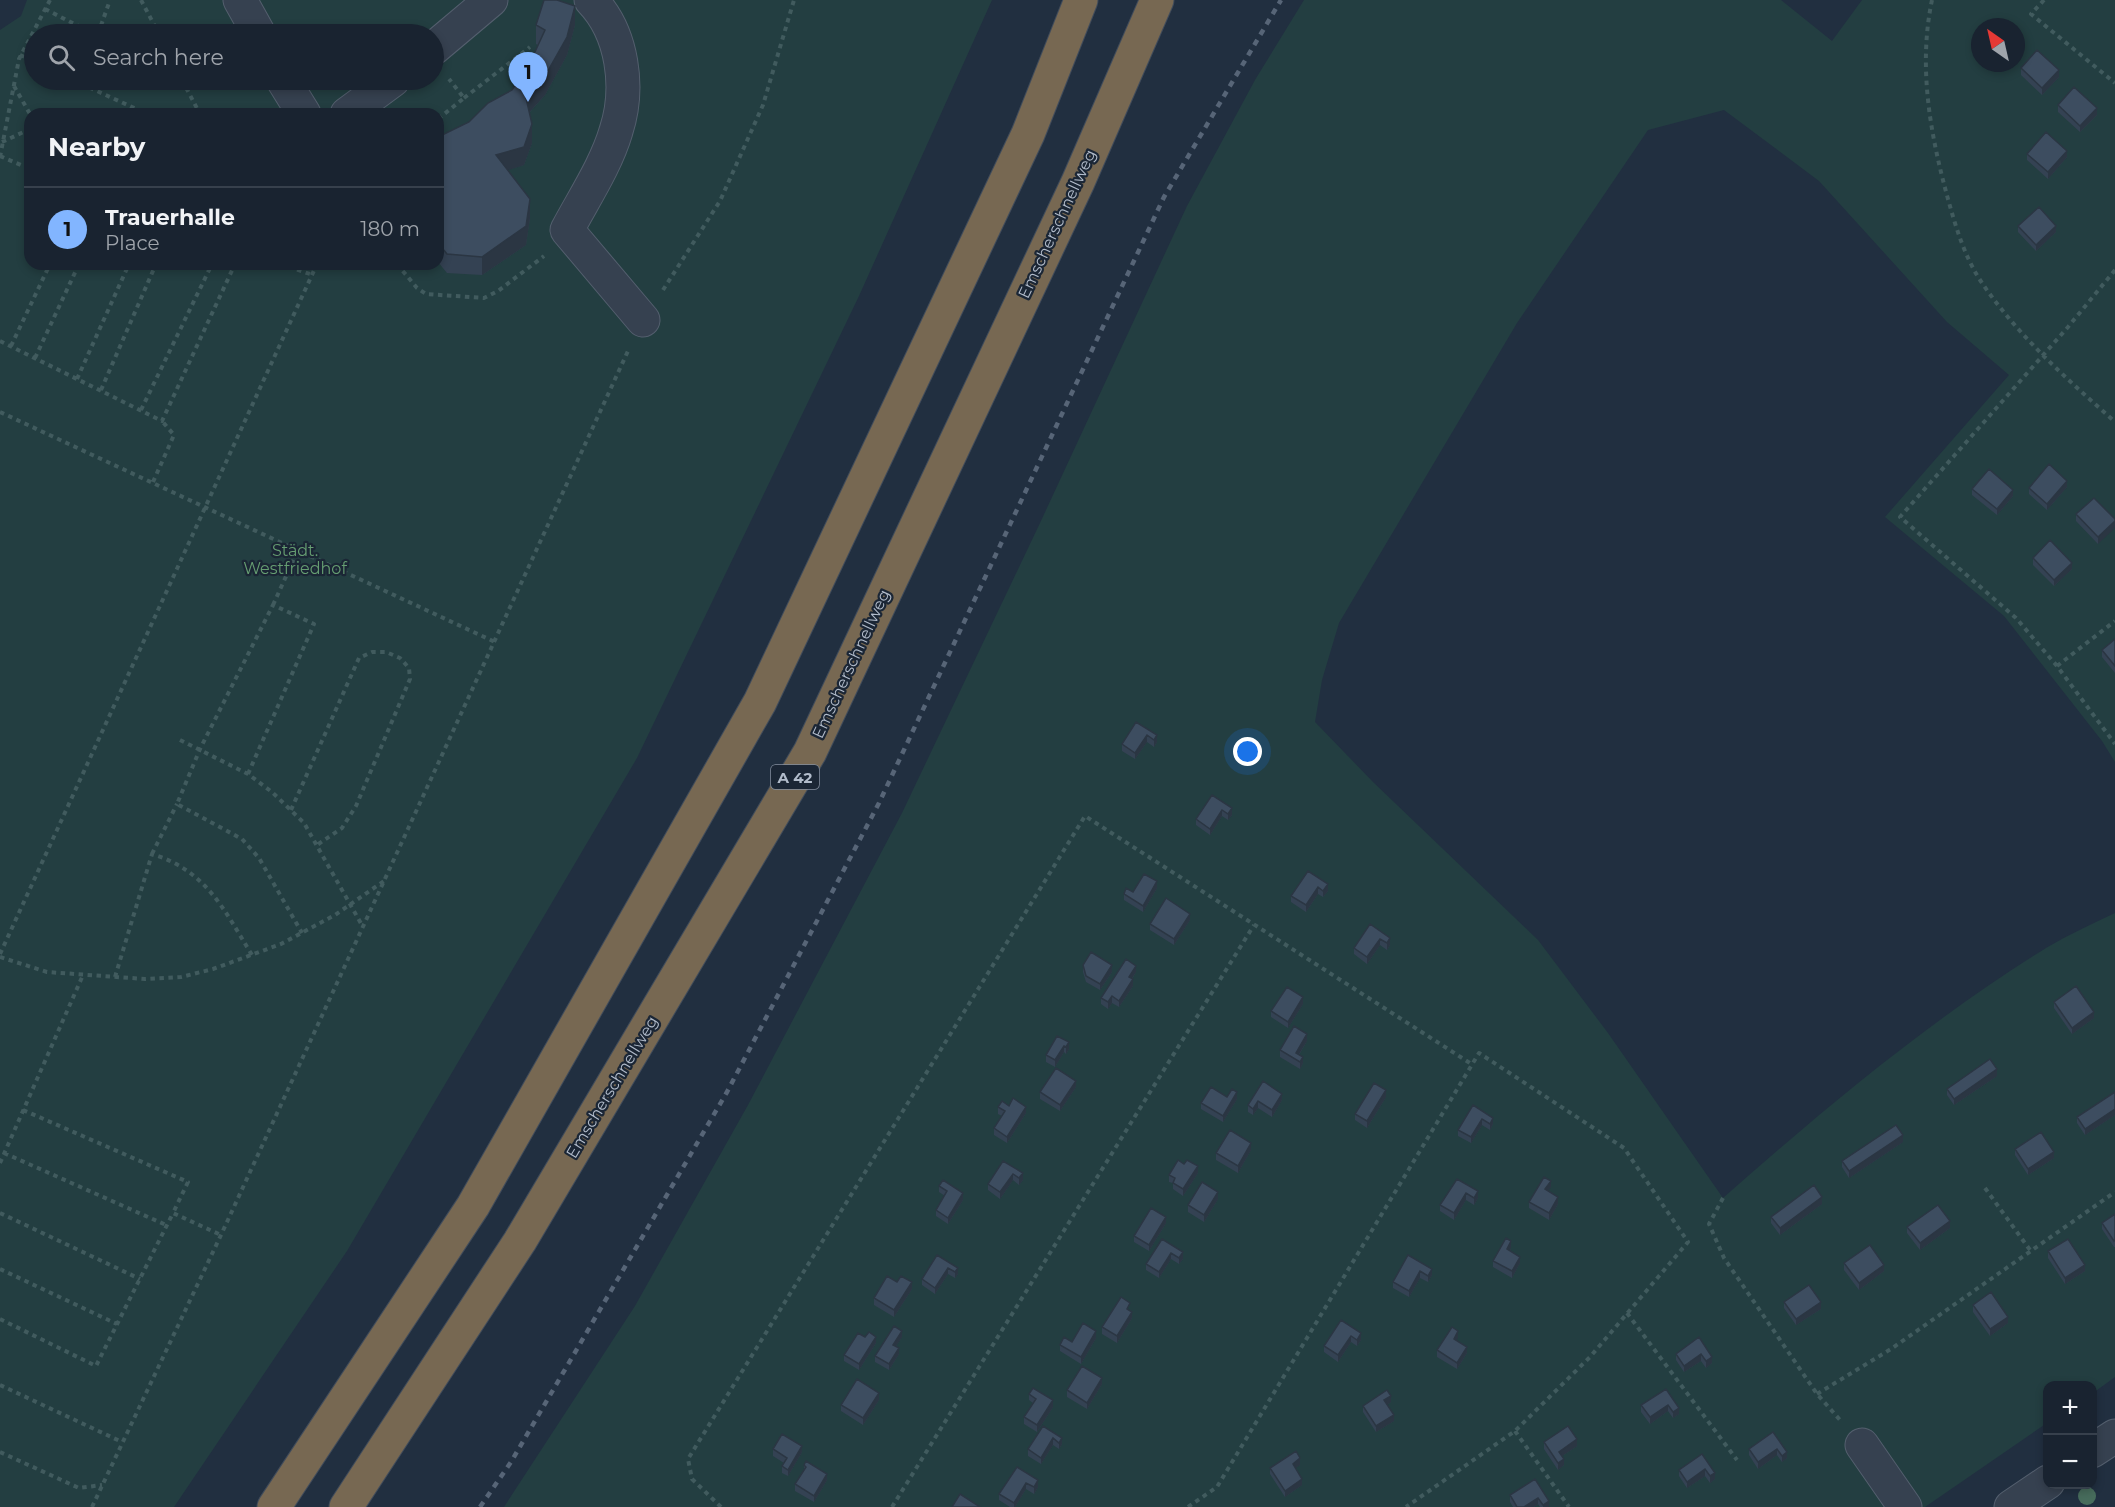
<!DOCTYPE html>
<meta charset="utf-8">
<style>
:root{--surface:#192330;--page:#262f3c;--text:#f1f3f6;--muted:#9fa4ab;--line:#37404c;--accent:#82b5ff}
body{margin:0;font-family:Montserrat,sans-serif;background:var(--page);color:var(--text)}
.controls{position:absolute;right:18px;bottom:18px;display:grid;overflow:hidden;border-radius:12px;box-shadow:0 3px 9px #0003}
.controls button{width:54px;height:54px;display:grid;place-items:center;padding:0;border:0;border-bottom:2px solid var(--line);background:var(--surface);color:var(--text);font:30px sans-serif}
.compass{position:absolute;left:1971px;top:18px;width:54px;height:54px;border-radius:50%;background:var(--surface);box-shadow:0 3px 9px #0003;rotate:326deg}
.you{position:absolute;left:1248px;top:752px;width:21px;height:21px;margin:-15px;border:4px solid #fff;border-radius:50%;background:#1a73e8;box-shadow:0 0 0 9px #1a73e833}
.badge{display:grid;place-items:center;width:39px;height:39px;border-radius:50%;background:var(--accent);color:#111;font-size:20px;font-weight:700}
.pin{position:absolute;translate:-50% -50px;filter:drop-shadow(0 2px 3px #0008)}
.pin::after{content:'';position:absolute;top:32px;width:21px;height:18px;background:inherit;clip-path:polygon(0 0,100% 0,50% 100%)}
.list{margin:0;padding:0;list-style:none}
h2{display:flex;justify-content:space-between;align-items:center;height:78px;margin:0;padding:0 24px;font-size:26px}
h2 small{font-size:20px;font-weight:400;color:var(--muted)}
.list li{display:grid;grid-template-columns:39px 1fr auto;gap:18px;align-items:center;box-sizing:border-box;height:84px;padding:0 24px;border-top:2px solid var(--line)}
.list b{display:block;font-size:22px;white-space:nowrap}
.list p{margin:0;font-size:20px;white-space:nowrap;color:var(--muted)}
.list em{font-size:20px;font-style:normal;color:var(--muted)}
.icon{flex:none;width:33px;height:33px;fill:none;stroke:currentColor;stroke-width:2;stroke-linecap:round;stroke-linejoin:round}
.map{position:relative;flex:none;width:2115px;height:1507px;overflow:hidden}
.search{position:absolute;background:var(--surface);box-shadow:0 3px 9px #0003;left:24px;top:24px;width:420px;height:66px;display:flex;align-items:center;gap:15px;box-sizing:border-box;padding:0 21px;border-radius:33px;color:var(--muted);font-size:22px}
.panel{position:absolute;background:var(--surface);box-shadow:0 3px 9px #0003;left:24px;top:108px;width:420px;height:162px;border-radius:18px}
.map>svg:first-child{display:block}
</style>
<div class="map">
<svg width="2115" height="1507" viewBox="0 0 2115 1507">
<rect width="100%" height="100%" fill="#212f40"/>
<path fill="#233e41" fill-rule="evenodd" d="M27 0H992L859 296 637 758 347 1251 174 1507H0V30L21 16ZM34 34H434V80H34ZM30 114H438V264H30Z
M1304 0H1781L1832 41 1862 0H2115V762L2102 741 2004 616 1885 517 2009 375 1947 322 1819 181 1724 110 1648 130 1517 323 1339 623 1322 680 1315 722 1373 782 1538 940 1608 1033 1723 1198C1825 1108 1930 1020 2046 948 2068 935 2092 924 2115 913V1377L2093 1393 2092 1386H2048L2047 1423 1925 1507H504L635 1306 748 1105 902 813 1040 523 1187 206 1255 80ZM1980 27H2016V63H1980Z"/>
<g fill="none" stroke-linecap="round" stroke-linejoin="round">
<g stroke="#545f6e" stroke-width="35">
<path id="minor" d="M240 0 259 34
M591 0C623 33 630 88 616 131 606 165 584 198 567 230L643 320
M434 48 491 0
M283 80 304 114
M347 114 393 80
M1862 1445 1905 1507
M2092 1451 2115 1436
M2011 1507 2048 1482"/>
</g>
<g stroke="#414c5b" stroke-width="35">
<path id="highway" d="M274 1507 473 1206 760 702 1028 134 1081 0
M346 1507 520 1241 810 752 1078 182 1157 0"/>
</g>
<path stroke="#415b5e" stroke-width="4" stroke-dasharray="4.5 4.5" stroke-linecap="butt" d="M141 0 159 34
M1932 0C1918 66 1930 134 1948 199 1956 228 1965 258 1982 283 2019 337 2067 379 2115 422
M2044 0 2031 14 2115 83
M45 9 94 34
M98 34 110 0
M20 55 34 61
M73 80 147 114
M182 80 200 114
M14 86 30 114
M464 98 530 47
M438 119 464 98 449 79
M2 142 30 129
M0 156 30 169
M0 157 19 59 50 0
M280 264 313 275
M397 264 417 288 426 294 484 298 498 291 544 256
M2115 270 2068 327 1900 517 2016 618 2057 666 2115 744
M663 290 720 201 763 105 794 0
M0 341 162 421 235 264
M11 346 50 264
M35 358 79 264
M77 379 129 264
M101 390 156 264
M141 410 212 264
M0 412 495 642
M153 482 174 435 162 421
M273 605 298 550
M2057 666 2115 621
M180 740 248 774 272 792 304 823 363 927
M248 774 314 624 273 605 200 749 177 804 242 839 259 858 302 933
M291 810 359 658 372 652H386L400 658 409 668 410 679 356 806 342 828 317 845
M152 854 177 804
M0 954 317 264
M0 957 47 972 145 979 181 977 213 969 281 944 335 915 384 881
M115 977 152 854C207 871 224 910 252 955
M23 1110 188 1182 173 1213
M4 1153 166 1225
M0 1163 83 975
M1985 1188 2030 1250
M1723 1198 1709 1224 1724 1258 1817 1394 1840 1420
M0 1213 140 1279
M0 1269 117 1324
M1627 1313 1737 1460
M0 1319 96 1366 173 1213 221 1235
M0 1385 122 1442
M1817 1394 1891 1349 2115 1192
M1515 1431 1569 1507
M0 1452 79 1488 102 1485
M92 1507 221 1235 628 351
M721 1507 692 1479 688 1459 1085 816 1473 1065
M892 1507 1254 925
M1188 1507 1217 1487 1479 1053 1624 1148 1688 1242 1590 1357 1515 1431 1406 1507"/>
<use href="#minor" stroke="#364150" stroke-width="33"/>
<use href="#highway" stroke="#776852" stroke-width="33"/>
<path stroke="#576577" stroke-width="4.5" stroke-dasharray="6 6" stroke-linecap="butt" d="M480 1507 511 1462 727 1092 879 803 1164 197 1281 0"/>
</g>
<circle fill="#476c5c" cx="2087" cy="1496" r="9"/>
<path fill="#344253" d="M536 25H575L567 55 545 95 530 112 532 143 524 165 507 170 530 218 526 245 482 275 447 273 438 262V137L469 122 512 90 529 65 538 45 536 44Z
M2021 68 2059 77 2042 95 2021 75Z
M2058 105 2097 115 2080 132 2058 112Z
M2027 154 2067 157 2048 179 2027 160Z
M2018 226 2056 232 2036 251 2018 232Z
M2067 487 2047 510 2029 494V488Z
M1972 489 2013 496 1997 515 1972 495Z
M2076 514 2115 519 2098 544 2076 521Z
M2033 558 2072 569 2054 586 2033 565Z
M2115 639V673L2102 657V650Z
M1136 722 1157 742 1154 747 1147 742 1135 759 1122 751V744Z
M1212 795 1232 815 1228 820 1222 816 1210 835 1196 825V819Z
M1308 871 1328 891 1323 897 1318 894 1306 912 1291 902V896Z
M1157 888 1143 912 1124 900V894Z
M1190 920 1174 945 1150 930V924Z
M1370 924 1390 945 1387 950 1380 945 1367 964 1354 954V948Z
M1083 965 1112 972 1100 990 1086 982 1083 972Z
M1136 972 1132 979 1133 986 1119 1007 1112 1003 1108 1009 1101 1004V998Z
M2054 1002 2094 1018 2072 1034 2054 1008Z
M1303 1004 1288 1028 1271 1017V1011Z
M1057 1036 1069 1049 1066 1054 1064 1052 1055 1067 1046 1062V1055Z
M1307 1041 1299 1055 1303 1063 1300 1069 1280 1057V1050Z
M1997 1076 1954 1105 1947 1095V1089Z
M1263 1081 1282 1100 1272 1117 1258 1108 1253 1115 1248 1112V1105Z
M1076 1087 1060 1111 1040 1099V1092Z
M2115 1092V1115L2085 1135 2077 1123V1117Z
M1227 1097 1237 1099 1223 1122 1201 1109V1103Z
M1386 1097 1367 1128 1355 1120V1114Z
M1473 1105 1493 1124 1490 1130 1482 1125 1471 1143 1458 1136V1130Z
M998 1107 1026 1113 1007 1143 994 1135V1128L1002 1116 998 1114Z
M1903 1142 1849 1178 1842 1167V1161Z
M2015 1149 2054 1158 2028 1175 2015 1155Z
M1251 1150 1238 1173 1216 1160V1153Z
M1003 1161 1023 1180 1019 1185 1013 1180 1000 1199 988 1190V1184Z
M1198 1173 1183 1196 1173 1189V1183L1169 1182V1175Z
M1457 1179 1478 1198 1474 1205 1466 1200 1454 1220 1440 1211V1205Z
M939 1186 963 1200 948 1224 936 1216V1210L945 1196 939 1192Z
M1551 1187 1548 1191 1558 1204 1549 1220 1529 1208V1202Z
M1218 1199 1204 1222 1188 1212V1205Z
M1822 1204 1780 1235 1771 1223V1217Z
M2115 1214V1247H2114L2102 1229V1223Z
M1166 1223 1149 1251 1134 1242V1236Z
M1907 1227 1950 1228 1920 1250 1907 1233Z
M1162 1239 1183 1259 1179 1264 1171 1259 1159 1278 1146 1270V1264Z
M1511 1248 1510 1250 1520 1263 1512 1278 1493 1267V1261Z
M2048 1251 2085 1271 2065 1284 2048 1258Z
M937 1255 958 1274 955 1278 948 1274 935 1294 922 1285V1279Z
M1408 1255 1432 1275 1428 1282 1420 1278 1409 1297 1393 1288V1282Z
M1844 1263 1884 1271 1859 1290 1844 1270Z
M912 1289 894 1317 874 1305V1298Z
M1784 1302 1821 1309 1796 1325 1784 1308Z
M1973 1305 2008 1323 1990 1336 1973 1312Z
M1130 1310 1132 1318 1117 1343 1102 1334V1327Z
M1341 1320 1361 1340 1357 1346 1351 1342 1338 1362 1324 1352V1346Z
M865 1337 876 1343 859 1370 844 1361V1355Z
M902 1337 896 1346 899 1354 889 1370 875 1362V1356Z
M1699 1337 1712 1363 1706 1368 1701 1361 1684 1372 1676 1360V1354Z
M1096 1338 1081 1364 1060 1351V1345Z
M1458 1338 1456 1340 1467 1353 1457 1369 1437 1357V1350Z
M1102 1384 1087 1409 1067 1397V1390Z
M1666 1389 1679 1414 1673 1418 1668 1411 1650 1424 1641 1412V1405Z
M1029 1394 1053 1407 1037 1432 1024 1424V1417L1033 1403 1029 1400Z
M879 1400 863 1425 841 1411V1405Z
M1391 1402 1387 1405 1394 1421 1376 1432 1363 1412V1406Z
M1043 1426 1062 1444 1059 1449 1053 1445 1041 1464 1028 1456V1449Z
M1773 1432 1787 1458 1782 1462 1777 1455 1758 1469 1749 1455V1449Z
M1544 1442 1577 1446 1562 1456 1564 1465 1558 1470 1544 1449Z
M773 1449 802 1452 788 1476 782 1473V1466L784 1463 773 1456Z
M1702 1454 1715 1479 1710 1483 1705 1476 1687 1488 1679 1476V1470Z
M804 1465 827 1480 814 1502 795 1491V1484L804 1470Z
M1300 1465 1295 1468 1302 1485 1285 1497 1270 1474V1468Z
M1017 1467 1038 1487 1034 1494 1026 1489 1015 1507H1010L999 1500V1494Z
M1535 1479 1549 1507H1540L1538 1504 1534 1507H1513L1510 1502V1495Z"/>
<path fill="#2b3643" d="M575 6V25L567 55 545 95 526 116V98Z
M2059 70V77L2042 95V88Z
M2097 108V115L2080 132V126Z
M532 124V143L524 165 496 174V155Z
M2067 151V157L2048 179V172Z
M530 199V218L526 245 482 275V257Z
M2056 226V232L2036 251V245Z
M2067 481V487L2047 510V504Z
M2013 490V496L1997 515V509Z
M2115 521V528L2098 544V537Z
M2072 563V569L2054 586V580Z
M1147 735V742L1135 759V753Z
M1157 735V742L1154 747V740Z
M1232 808V815L1228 820V814Z
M1222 810V816L1210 835V829Z
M1157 881V888L1143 912V906Z
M1328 884V891L1323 897V891Z
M1318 887V894L1306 912V905Z
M1190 914V920L1174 945V939Z
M1390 938V945L1387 950V943Z
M1380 939V945L1367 964V957Z
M1112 965V972L1100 990V984Z
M1136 966V972L1129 983V977Z
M1133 979V986L1119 1007V1001Z
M1112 996V1003L1108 1009V1002Z
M1303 997V1004L1288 1028V1022Z
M2094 1012V1018L2072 1034V1028Z
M1307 1034V1041L1296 1059V1053Z
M1069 1042V1049L1066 1054V1047Z
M1064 1046V1052L1055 1067V1060Z
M1303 1057V1063L1300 1069V1062Z
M1997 1069V1076L1954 1105V1099Z
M1076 1081V1087L1060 1111V1105Z
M1386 1090V1097L1367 1128V1121Z
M1237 1092V1099L1223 1122V1116Z
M1282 1094V1100L1272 1117V1110Z
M1258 1101V1108L1253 1115V1109Z
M1026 1107V1113L1007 1143V1137Z
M2115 1109V1115L2085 1135V1129Z
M1493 1118V1124L1490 1130V1124Z
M1482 1119V1125L1471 1143V1137Z
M1903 1135V1142L1849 1178V1171Z
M1251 1143V1150L1238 1173V1166Z
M2054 1152V1158L2028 1175V1169Z
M1198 1166V1173L1183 1196V1189Z
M1023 1173V1180L1019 1185V1178Z
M1013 1174V1180L1000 1199V1192Z
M1551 1181V1187L1545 1196V1189Z
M1478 1191V1198L1474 1205V1198Z
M1218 1192V1199L1204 1222V1215Z
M963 1193V1200L948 1224V1218Z
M1466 1193V1200L1454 1220V1213Z
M1558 1197V1204L1549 1220V1213Z
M1822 1197V1204L1780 1235V1228Z
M1166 1217V1223L1149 1251V1245Z
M1950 1221V1228L1920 1250V1243Z
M1511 1241V1248L1507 1255V1249Z
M1183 1252V1259L1179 1264V1258Z
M1171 1253V1259L1159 1278V1272Z
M1520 1257V1263L1512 1278V1271Z
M1884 1265V1271L1859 1290V1283Z
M2085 1265V1271L2065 1284V1278Z
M948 1268V1274L935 1294V1288Z
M958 1268V1274L955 1278V1272Z
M1432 1269V1275L1428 1282V1276Z
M1420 1271V1278L1409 1297V1291Z
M912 1282V1289L894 1317V1310Z
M1821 1302V1309L1796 1325V1319Z
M1132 1312V1318L1117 1343V1336Z
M2008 1317V1323L1990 1336V1329Z
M902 1331V1337L893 1351V1345Z
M1096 1331V1338L1081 1364V1357Z
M1458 1331V1338L1454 1345V1339Z
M1361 1333V1340L1357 1346V1340Z
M1351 1336V1342L1338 1362V1355Z
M876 1337V1343L859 1370V1364Z
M1467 1347V1353L1457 1369V1363Z
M899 1348V1354L889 1370V1364Z
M1701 1354V1361L1684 1372V1366Z
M1712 1357V1363L1706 1368V1361Z
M1102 1378V1384L1087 1409V1403Z
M879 1393V1400L863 1425V1418Z
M1391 1396V1402L1384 1407V1400Z
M1053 1400V1407L1037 1432V1425Z
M1668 1405V1411L1650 1424V1417Z
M1679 1408V1414L1673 1418V1412Z
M1394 1415V1421L1376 1432V1426Z
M1053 1438V1445L1041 1464V1458Z
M1062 1438V1444L1059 1449V1443Z
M1577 1439V1446L1559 1458V1452Z
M802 1446V1452L788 1476V1470Z
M1777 1449V1455L1758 1469V1462Z
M1787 1452V1458L1782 1462V1456Z
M1300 1458V1465L1293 1470V1464Z
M1564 1459V1465L1558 1470V1463Z
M1705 1469V1476L1687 1488V1482Z
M1715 1473V1479L1710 1483V1476Z
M827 1474V1480L814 1502V1496Z
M1302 1479V1485L1285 1497V1491Z
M1038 1480V1487L1034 1494V1487Z
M1026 1483V1489L1015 1507H1014V1503Z
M1538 1498V1504L1534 1507H1524Z
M1549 1501V1507H1543V1505Z"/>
<path fill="#3d4d60" stroke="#2b3643" stroke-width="1.5" d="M544 0H557L575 6 567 37 545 76 526 98 532 124 524 147 496 155 530 199 526 226 482 257 447 254 438 243V137L469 122 488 103 512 90 529 65 545 30 536 25Z
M2037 50 2059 70 2042 88 2021 68Z
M2074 87 2097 108 2080 126 2058 105Z
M2046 132 2067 151 2048 172 2027 154Z
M2039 207 2056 226 2036 245 2018 226Z
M2049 464 2067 481 2047 504 2029 488Z
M1989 469 2013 490 1997 509 1972 489Z
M2094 498 2115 519V521L2098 537 2076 514Z
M2050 540 2072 563 2054 580 2033 558Z
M2115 639V666L2102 650Z
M1136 722 1157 735 1154 740 1147 735 1135 753 1122 744Z
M1212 795 1232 808 1228 814 1222 810 1210 829 1196 819Z
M1308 871 1328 884 1323 891 1318 887 1306 905 1291 896Z
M1144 874 1157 881 1143 906 1124 894 1126 888 1133 892Z
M1166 898 1190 914 1174 939 1150 924Z
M1370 924 1390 938 1387 943 1380 939 1367 957 1354 948Z
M1091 952 1112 965 1100 984 1086 976 1083 965Z
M1126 959 1136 966 1129 977 1133 979 1119 1001 1112 996 1108 1002 1101 998Z
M2076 986 2094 1012 2072 1028 2054 1002Z
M1287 987 1303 997 1288 1022 1271 1011Z
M1294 1026 1307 1034 1296 1053 1303 1057 1300 1062 1280 1050Z
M1057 1036 1069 1042 1066 1047 1064 1046 1055 1060 1046 1055Z
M1990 1059 1997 1069 1954 1099 1947 1089Z
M1056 1068 1076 1081 1060 1105 1040 1092Z
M1263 1081 1282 1094 1272 1110 1258 1101 1253 1109 1248 1105Z
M1374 1083 1386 1090 1367 1121 1355 1114Z
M1211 1087 1227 1097 1232 1089 1237 1092 1223 1116 1201 1103Z
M2115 1092V1109L2085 1129 2077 1117Z
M1013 1098 1026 1107 1007 1137 994 1128 1005 1111 998 1107 1002 1101 1009 1106Z
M1473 1105 1493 1118 1490 1124 1482 1119 1471 1137 1458 1130Z
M1896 1125 1903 1135 1849 1171 1842 1161Z
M1230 1130 1251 1143 1238 1166 1216 1153Z
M2041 1132 2054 1152 2028 1169 2015 1149Z
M1178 1160 1184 1164 1187 1160 1198 1166 1183 1189 1173 1183 1175 1178 1169 1175Z
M1003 1161 1023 1173 1019 1178 1013 1174 1000 1192 988 1184Z
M1544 1177 1551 1181 1545 1189 1558 1197 1549 1213 1529 1202Z
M1457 1179 1478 1191 1474 1198 1466 1193 1454 1213 1440 1205Z
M943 1180 963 1193 948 1218 936 1210 947 1191 939 1186Z
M1202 1182 1218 1192 1204 1215 1188 1205Z
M1814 1185 1822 1197 1780 1228 1771 1217Z
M1938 1205 1950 1221 1920 1243 1907 1227Z
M1151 1208 1166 1217 1149 1245 1134 1236Z
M2115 1214V1240L2114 1241 2102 1223Z
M1506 1238 1511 1241 1507 1249 1520 1257 1512 1271 1493 1261Z
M1162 1239 1183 1252 1179 1258 1171 1253 1159 1272 1146 1264Z
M2068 1239 2085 1265 2065 1278 2048 1251Z
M1870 1245 1884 1265 1859 1283 1844 1263Z
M937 1255 958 1268 955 1272 948 1268 935 1288 922 1279Z
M1408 1255 1432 1269 1428 1276 1420 1271 1409 1291 1393 1282Z
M887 1276 897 1282 901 1276 912 1282 894 1310 874 1298Z
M1809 1285 1821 1302 1796 1319 1784 1302Z
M1991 1292 2008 1317 1990 1329 1973 1305Z
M1121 1297 1130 1303 1127 1309 1132 1312 1117 1336 1102 1327Z
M1341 1320 1361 1333 1357 1340 1351 1336 1338 1355 1324 1346Z
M1083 1323 1096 1331 1081 1357 1060 1345 1064 1337 1072 1342Z
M894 1326 902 1331 893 1345 899 1348 889 1364 875 1356Z
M1452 1327 1458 1331 1454 1339 1467 1347 1457 1363 1437 1350Z
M869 1332 876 1337 859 1364 844 1355 858 1333 865 1337Z
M1699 1337 1712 1357 1706 1361 1701 1354 1684 1366 1676 1354Z
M1082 1366 1102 1378 1087 1403 1067 1390Z
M857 1379 879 1393 863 1418 841 1405Z
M1033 1388 1053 1400 1037 1425 1024 1417 1036 1399 1029 1394Z
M1666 1389 1679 1408 1673 1412 1668 1405 1650 1417 1641 1405Z
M1387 1390 1391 1396 1384 1400 1394 1415 1376 1426 1363 1406Z
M1043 1426 1062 1438 1059 1443 1053 1438 1041 1458 1028 1449Z
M1568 1426 1577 1439 1559 1452 1564 1459 1558 1463 1544 1442Z
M1773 1432 1787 1452 1782 1456 1777 1449 1758 1462 1749 1449Z
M782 1434 802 1446 788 1470 782 1466 787 1458 773 1449Z
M1296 1451 1300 1458 1293 1464 1302 1479 1285 1491 1270 1468Z
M1702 1454 1715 1473 1710 1476 1705 1469 1687 1482 1679 1470Z
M806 1461 827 1474 814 1496 795 1484 806 1467 804 1465Z
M1017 1467 1038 1480 1034 1487 1026 1483 1014 1503 999 1494Z
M1535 1479 1549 1501 1543 1505 1538 1498 1524 1507H1517L1510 1495Z
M960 1494 980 1507H952Z"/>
<g text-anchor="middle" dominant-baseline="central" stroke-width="4.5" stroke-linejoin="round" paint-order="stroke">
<rect fill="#1b2635" stroke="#858f9e" stroke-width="1.5" x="771" y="765" width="48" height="24" rx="4.5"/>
<g font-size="15" font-weight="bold" fill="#b2bccb">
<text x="795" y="777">A 42</text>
</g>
<g font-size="16" fill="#b2bccb" stroke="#1b2635">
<text transform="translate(1057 224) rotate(-65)">Emscherschnellweg</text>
<text transform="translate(851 664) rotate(-65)">Emscherschnellweg</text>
<text transform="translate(612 1087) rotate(-59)">Emscherschnellweg</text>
</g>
<g font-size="16" fill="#669e72" stroke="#1b2635">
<text x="295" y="550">Städt.<tspan x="295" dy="18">Westfriedhof</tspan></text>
</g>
</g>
</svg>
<div class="controls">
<button>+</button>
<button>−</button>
</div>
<svg class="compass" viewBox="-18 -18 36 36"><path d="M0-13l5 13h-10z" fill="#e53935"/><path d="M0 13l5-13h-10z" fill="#9fa4ab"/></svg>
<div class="you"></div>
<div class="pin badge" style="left:528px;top:102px">1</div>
<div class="search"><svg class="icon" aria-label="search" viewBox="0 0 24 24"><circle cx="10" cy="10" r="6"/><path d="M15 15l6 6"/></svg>Search here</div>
<section class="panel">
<h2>Nearby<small></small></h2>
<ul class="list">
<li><span class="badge">1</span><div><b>Trauerhalle</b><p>Place</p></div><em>180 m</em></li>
</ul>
</section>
</div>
